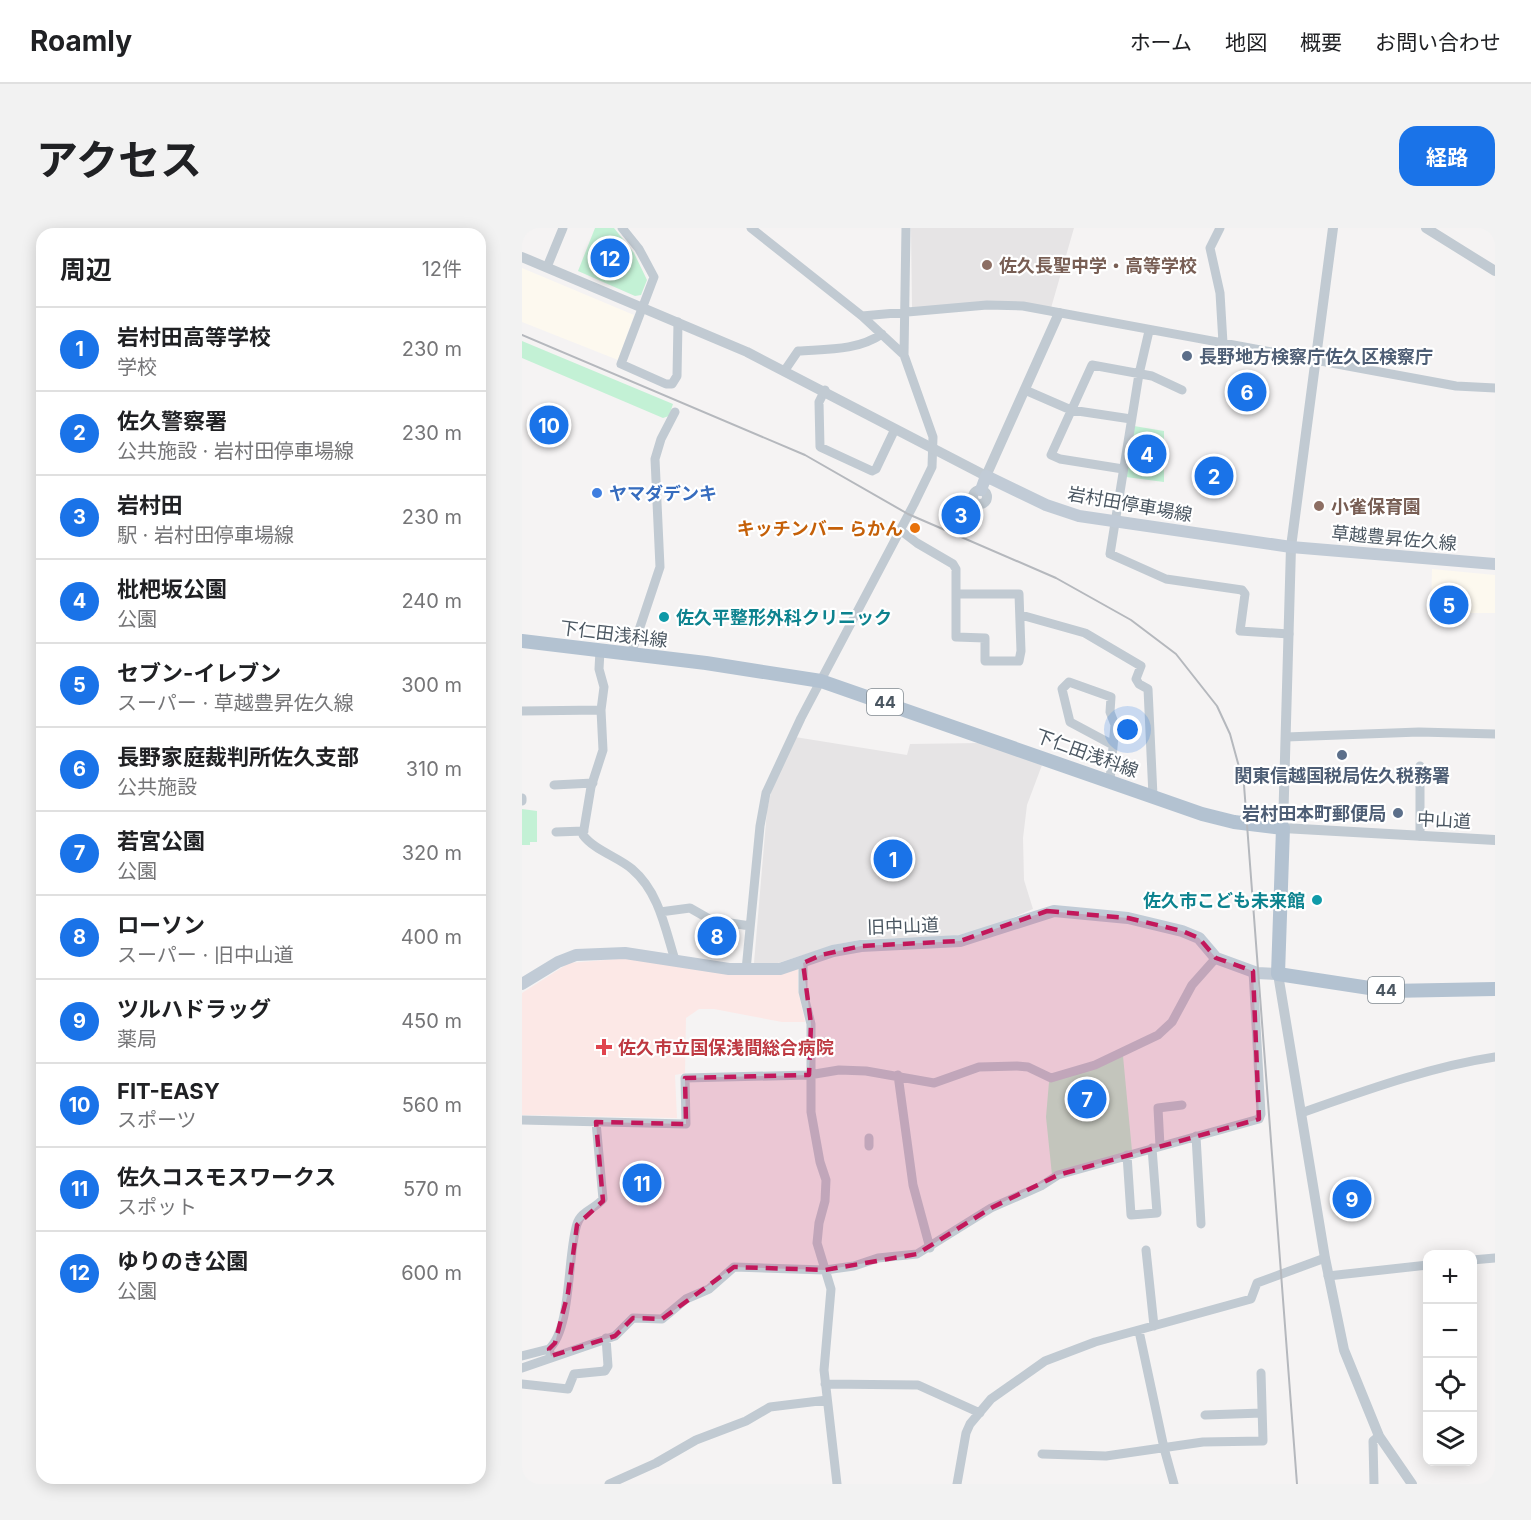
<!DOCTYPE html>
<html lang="ja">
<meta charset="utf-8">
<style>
:root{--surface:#fff;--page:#f2f2f2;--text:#202124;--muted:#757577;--line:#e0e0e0;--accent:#1a73e8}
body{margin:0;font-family:Inter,"Noto Sans JP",sans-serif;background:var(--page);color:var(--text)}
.controls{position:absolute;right:18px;bottom:18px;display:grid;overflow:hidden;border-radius:12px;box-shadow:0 3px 15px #0003}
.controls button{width:54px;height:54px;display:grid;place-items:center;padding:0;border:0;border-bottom:2px solid var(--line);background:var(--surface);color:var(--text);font:30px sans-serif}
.you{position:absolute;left:606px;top:502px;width:21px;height:21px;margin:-15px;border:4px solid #fff;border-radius:50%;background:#1a73e8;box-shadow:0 0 0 9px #1a73e833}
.badge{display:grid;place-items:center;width:39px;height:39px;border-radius:50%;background:var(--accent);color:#fff;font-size:20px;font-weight:700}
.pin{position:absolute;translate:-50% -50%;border:3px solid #fff;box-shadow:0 2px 6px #0006}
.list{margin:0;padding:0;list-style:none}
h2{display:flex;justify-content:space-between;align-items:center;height:78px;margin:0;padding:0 24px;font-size:26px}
h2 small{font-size:20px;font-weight:400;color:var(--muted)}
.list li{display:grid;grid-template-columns:39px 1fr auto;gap:18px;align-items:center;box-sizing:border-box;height:84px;padding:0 24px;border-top:2px solid var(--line)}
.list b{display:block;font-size:22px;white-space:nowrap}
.list p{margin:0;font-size:20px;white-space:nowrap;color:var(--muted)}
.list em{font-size:20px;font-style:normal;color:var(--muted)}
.icon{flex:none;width:33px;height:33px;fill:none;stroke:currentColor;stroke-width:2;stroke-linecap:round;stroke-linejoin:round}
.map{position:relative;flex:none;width:973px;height:1256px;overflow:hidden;border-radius:18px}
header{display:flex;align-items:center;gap:36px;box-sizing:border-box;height:84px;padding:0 30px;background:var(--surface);border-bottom:2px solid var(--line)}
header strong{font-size:28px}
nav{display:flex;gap:33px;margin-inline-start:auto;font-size:21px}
.intro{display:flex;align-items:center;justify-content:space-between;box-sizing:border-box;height:144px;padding:0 36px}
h1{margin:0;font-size:42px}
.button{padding:15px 27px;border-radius:18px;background:var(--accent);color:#fff;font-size:21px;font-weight:700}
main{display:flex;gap:36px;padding:0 36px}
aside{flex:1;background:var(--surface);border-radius:18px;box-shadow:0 3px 15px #0003}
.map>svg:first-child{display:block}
</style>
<header>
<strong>Roamly</strong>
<nav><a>ホーム</a><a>地図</a><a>概要</a><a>お問い合わせ</a></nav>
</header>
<div class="intro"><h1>アクセス</h1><a class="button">経路</a></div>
<main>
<aside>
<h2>周辺<small>12件</small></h2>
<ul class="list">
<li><span class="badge">1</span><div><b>岩村田高等学校</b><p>学校</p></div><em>230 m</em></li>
<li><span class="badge">2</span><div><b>佐久警察署</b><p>公共施設 · 岩村田停車場線</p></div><em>230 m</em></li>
<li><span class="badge">3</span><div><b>岩村田</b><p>駅 · 岩村田停車場線</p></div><em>230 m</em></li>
<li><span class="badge">4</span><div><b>枇杷坂公園</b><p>公園</p></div><em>240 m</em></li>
<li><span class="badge">5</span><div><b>セブン-イレブン</b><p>スーパー · 草越豊昇佐久線</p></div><em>300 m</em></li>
<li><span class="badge">6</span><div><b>長野家庭裁判所佐久支部</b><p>公共施設</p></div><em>310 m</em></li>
<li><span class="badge">7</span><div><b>若宮公園</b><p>公園</p></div><em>320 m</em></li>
<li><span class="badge">8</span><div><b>ローソン</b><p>スーパー · 旧中山道</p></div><em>400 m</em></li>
<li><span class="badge">9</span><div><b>ツルハドラッグ</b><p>薬局</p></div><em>450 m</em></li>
<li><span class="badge">10</span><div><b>FIT-EASY</b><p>スポーツ</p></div><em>560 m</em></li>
<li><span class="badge">11</span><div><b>佐久コスモスワークス</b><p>スポット</p></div><em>570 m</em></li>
<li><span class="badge">12</span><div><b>ゆりのき公園</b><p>公園</p></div><em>600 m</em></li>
</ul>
</aside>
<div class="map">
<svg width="973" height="1256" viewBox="0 0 973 1256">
<rect width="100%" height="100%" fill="#f5f3f3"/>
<path fill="#fdf9ef" d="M0 40 112 87 96 132 0 94Z
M910 341 973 347V385H909Z"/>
<path fill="#e6e4e5" d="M389 0H552L529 80 390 79Z
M273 509 385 527 388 516 458 515 520 537 505 577 501 610 502 652 511 681 469 699 432 708 344 711 316 716 256 735H232L245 582 250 560Z"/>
<path fill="#fce8e6" d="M107 730 276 741V762L283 794H260L192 781H177L164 790 163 845 153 847 155 890 0 887V765L47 735Z"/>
<path fill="#c3f1d5" d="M73 0H92L112 25 125 52 119 67 113 68 56 43Z
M0 113 151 176 147 188 141 190 0 130Z
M612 198 642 203V254L604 249Z
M0 581 15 583V614H8V617H0Z
M601 828 610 923 530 947 524 889 527 854Z"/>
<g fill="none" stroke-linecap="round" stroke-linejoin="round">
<path stroke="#c1cad2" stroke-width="9" d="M100 0 117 21 132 49 99 136 144 156H150L155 148 156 94
M698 0 688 20 698 65 701 115
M25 39 41 0
M340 88 465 77 501 78 934 158 973 160
M627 103 617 146 588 326 644 351 720 362 723 366 718 403 767 406
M382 127 384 0
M263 142 276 123C304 121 335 123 360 106
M303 162 297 174 298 219 350 243 354 241 373 201
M503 162 549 182 609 191
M601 241 538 231 529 227 570 137 630 148 660 162
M378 302 395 315 431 336 434 341V409L463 410V433H497L499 423 497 366H435
M499 387 563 405 619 438 614 451 617 456 626 461 631 568
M78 423 77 441 82 459 79 482 81 522 69 559 61 607C72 622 96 629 110 641 137 664 143 700 153 732
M109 426 138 339 133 231 139 211 153 184
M0 483 79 482
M764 509 897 504 973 506
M898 538V608
M588 552 593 497 588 484 589 469 547 454 540 461 548 494 591 517
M32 557 71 555
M0 570V573
M34 604 62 603
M138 684 168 680 189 692 228 698
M281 735V764L289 796V884L298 934 304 952 303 973 297 995 295 1015 309 1061 302 1142 315 1256
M224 742 238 598 244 565 279 490 392 276 410 239 411 209 382 127 340 88 229 0
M376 847 391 957 408 1020
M779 885C842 863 907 839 973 829
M0 892 164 896 163 850 287 847 317 842 344 843 412 855 457 839 495 838 506 839 529 850 573 837 636 807 650 794 670 757 694 730
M674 908 679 996
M347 910V918
M638 918 636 880 660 877
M605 927 609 987 635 985 630 920
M624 1022 632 1098
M950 1032 973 1030
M806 1048 906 1037
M617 1103 642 1220 652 1256
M0 1128 27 1121
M29 1128 27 1121C50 1100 45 1027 55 996 59 983 73 981 81 971L74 894
M0 1140 93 1108 111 1090 140 1091 164 1071 187 1061 212 1039 303 1042 332 1038 356 1030 395 1026 469 980 519 958 536 947 737 891 739 886 731 743
M0 1156 46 1161 52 1146 83 1143 86 1138 84 1110
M303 1156 396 1157 458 1185
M683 1187 740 1185
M520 1226 584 1228 681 1214 741 1213 739 1145
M87 1256 134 1235 174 1212 224 1193 248 1179 305 1172
M435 1256 444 1205 448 1196 469 1171 523 1133 573 1114 729 1071 735 1055 803 1030
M852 1256 851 1213 857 1208"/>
<path stroke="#c1cad2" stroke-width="10" d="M811 0 769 319 761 600 973 612
M904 0 973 43
M0 29 225 124 464 248 537 85
M451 269a7 7 0 1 1 14 0a7 7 0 1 1-14 0Z
M756 746 803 1030 822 1122 857 1208 890 1256"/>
<path stroke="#c1cbd6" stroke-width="12" d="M459 262 464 248 524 277 557 288 769 319 973 336
M0 756 36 734 54 727 103 725 207 741H258L311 723 339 718 438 713 532 683 606 690 660 703 677 710 694 730 735 745 756 746"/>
<path stroke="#b3c2d1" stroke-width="14" d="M0 413 184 435 299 453 680 586 712 594 761 600 756 746 867 763 973 761"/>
<path stroke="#b5b8bd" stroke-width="2" d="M0 107 283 227 386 286 534 350 609 392 654 426 695 478 708 506 722 557 775 1256"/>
</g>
<path fill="#c2185b" fill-opacity="0.2" stroke="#c2185b" stroke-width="4.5" stroke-dasharray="12 8" stroke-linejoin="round" d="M525 683 606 690 660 703 677 710 694 730 731 743 737 891 536 947 469 980 395 1026 303 1042 212 1039 140 1091 111 1090 93 1108 29 1128 27 1121 33 1115 46 1065 55 997 81 973 74 894 164 896 163 850 287 847 289 796 281 735 299 727 339 718 438 713Z"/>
<g fill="#8d6e63" stroke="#fff" stroke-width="2">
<circle cx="465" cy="37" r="6"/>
<circle cx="797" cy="278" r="6"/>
</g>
<g fill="#5c6f8a" stroke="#fff" stroke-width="2">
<circle cx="665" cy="128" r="6"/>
<circle cx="820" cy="527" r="6"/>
<circle cx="876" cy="585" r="6"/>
</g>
<circle fill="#3f7fe0" stroke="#fff" stroke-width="2" cx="75" cy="265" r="6"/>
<circle fill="#e8710a" stroke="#fff" stroke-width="2" cx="393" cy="300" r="6"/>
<g fill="#0f9aa8" stroke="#fff" stroke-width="2">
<circle cx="142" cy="389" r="6"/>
<circle cx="795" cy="672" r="6"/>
</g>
<path fill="#e0444e" stroke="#fff" stroke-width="2" d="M79 810h6v6h6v6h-6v6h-6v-6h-6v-6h6z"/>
<g text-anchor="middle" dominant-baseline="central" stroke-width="4.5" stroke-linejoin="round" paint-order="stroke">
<g fill="#fff" stroke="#808990" stroke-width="1.5">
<rect x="345" y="461" width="36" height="26" rx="4.5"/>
<rect x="846" y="749" width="36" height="26" rx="4.5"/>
</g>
<g font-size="16" font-weight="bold" fill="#4a5661">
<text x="363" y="474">44</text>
<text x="864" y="762">44</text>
</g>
<g font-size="18" font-weight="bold" fill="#785e54" stroke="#fff" text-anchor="start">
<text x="477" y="37">佐久長聖中学・高等学校</text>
<text x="809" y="278">小雀保育園</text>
</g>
<g font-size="18" font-weight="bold" fill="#4e5e75" stroke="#fff" text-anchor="start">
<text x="677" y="128">長野地方検察庁佐久区検察庁</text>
<text x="820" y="547" text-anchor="middle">関東信越国税局佐久税務署</text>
<text x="864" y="585" text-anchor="end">岩村田本町郵便局</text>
</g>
<g font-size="18" font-weight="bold" fill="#366cbe" stroke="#fff" text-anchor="start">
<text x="87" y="265">ヤマダデンキ</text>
</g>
<g font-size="18" fill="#4a5661" stroke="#fff">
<text transform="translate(608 276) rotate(10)">岩村田停車場線</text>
<text transform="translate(872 310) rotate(5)">草越豊昇佐久線</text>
<text transform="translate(92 406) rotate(7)">下仁田浅科線</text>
<text transform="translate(565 525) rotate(20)">下仁田浅科線</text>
<text transform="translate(922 592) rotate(3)">中山道</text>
<text transform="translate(381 698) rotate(-2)">旧中山道</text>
</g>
<g font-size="18" font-weight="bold" fill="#c56008" stroke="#fff" text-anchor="end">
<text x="381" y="300">キッチンバー らかん</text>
</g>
<g font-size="18" font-weight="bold" fill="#0d838f" stroke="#fff" text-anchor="start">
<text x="154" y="389">佐久平整形外科クリニック</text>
<text x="783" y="672" text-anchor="end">佐久市こども未来館</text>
</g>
<g font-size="18" font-weight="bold" fill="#be3a42" stroke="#fff" text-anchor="start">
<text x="96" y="819">佐久市立国保浅間総合病院</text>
</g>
</g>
</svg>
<div class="controls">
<button>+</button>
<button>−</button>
<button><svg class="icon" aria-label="locate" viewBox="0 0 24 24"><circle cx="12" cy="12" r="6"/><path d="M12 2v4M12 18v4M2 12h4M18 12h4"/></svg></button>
<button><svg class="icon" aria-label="layers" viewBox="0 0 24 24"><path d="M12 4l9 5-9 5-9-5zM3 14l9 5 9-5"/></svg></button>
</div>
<div class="you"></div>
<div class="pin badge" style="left:371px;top:631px">1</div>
<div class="pin badge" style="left:692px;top:248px">2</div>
<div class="pin badge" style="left:439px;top:287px">3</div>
<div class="pin badge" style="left:625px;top:226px">4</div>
<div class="pin badge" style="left:927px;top:377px">5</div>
<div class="pin badge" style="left:725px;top:164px">6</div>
<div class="pin badge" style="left:565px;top:871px">7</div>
<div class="pin badge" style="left:195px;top:708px">8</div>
<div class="pin badge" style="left:830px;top:971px">9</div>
<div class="pin badge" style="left:27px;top:197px">10</div>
<div class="pin badge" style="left:120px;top:955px">11</div>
<div class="pin badge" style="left:88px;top:30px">12</div>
</div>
</main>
